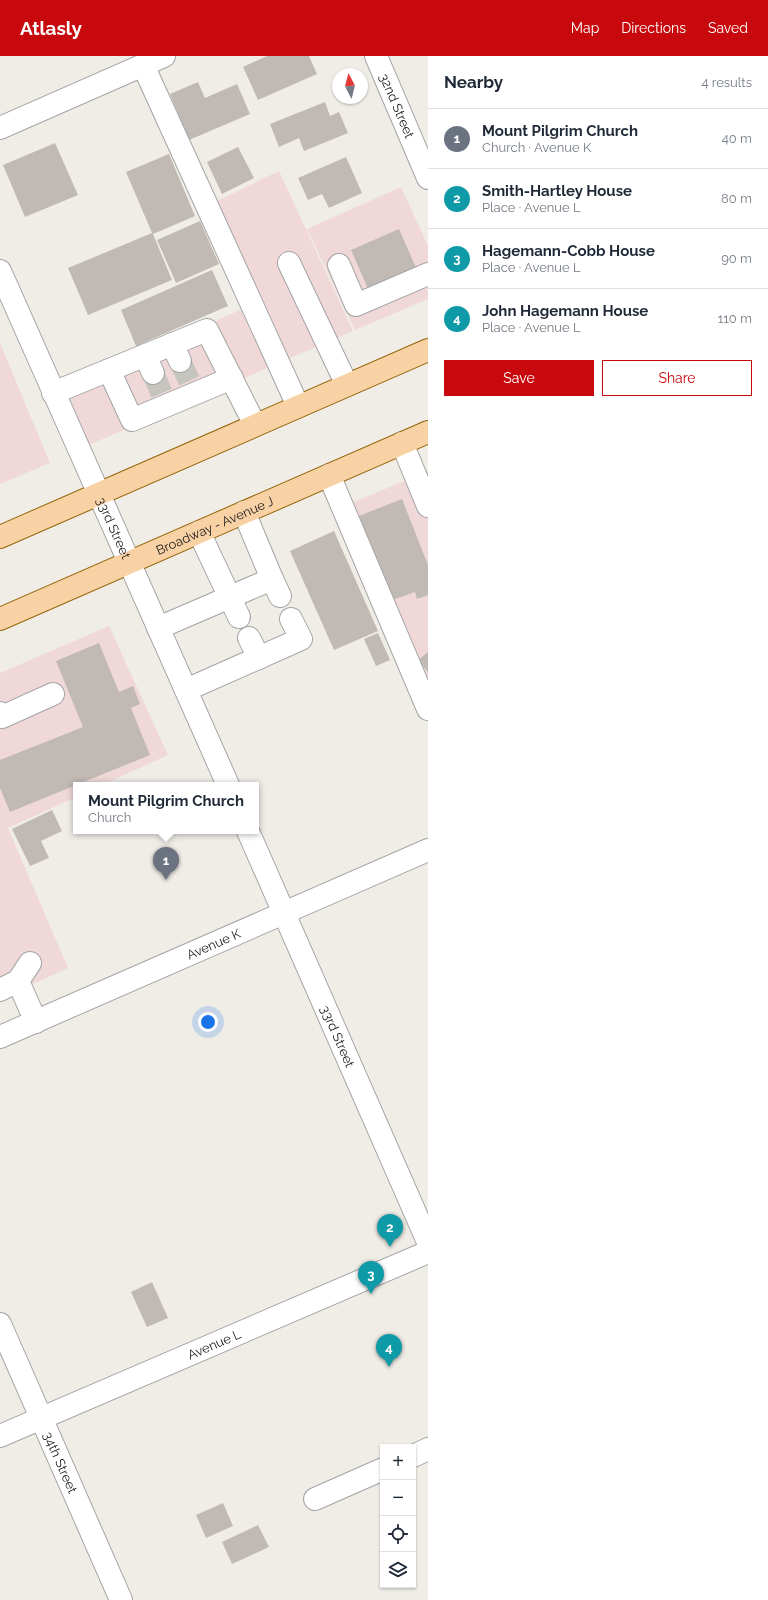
<!DOCTYPE html>
<meta charset="utf-8">
<style>
:root{--surface:#fff;--page:#f6f6f7;--text:#1f2937;--muted:#747a83;--line:#e0e1e3;--accent:#c7090e}
body{margin:0;font-family:Raleway,sans-serif;background:var(--page);color:var(--text)}
.controls{position:absolute;right:12px;bottom:12px;display:grid;overflow:hidden;border-radius:0px;box-shadow:0 1px 3px #0004}
.controls button{width:36px;height:36px;display:grid;place-items:center;padding:0;border:0;border-bottom:1px solid var(--line);background:var(--surface);color:var(--text);font:20px sans-serif}
.compass{position:absolute;left:332px;top:12px;width:36px;height:36px;border-radius:50%;background:var(--surface);box-shadow:0 1px 3px #0004;rotate:353deg}
.you{position:absolute;left:208px;top:966px;width:14px;height:14px;margin:-10px;border:3px solid #fff;border-radius:50%;background:#1a73e8;box-shadow:0 0 0 6px #1a73e833}
.badge{display:grid;place-items:center;width:26px;height:26px;border-radius:50%;background:var(--accent);color:#fff;font-size:13px;font-weight:700}
.pin{position:absolute;translate:-50% -33px;filter:drop-shadow(0 1px 2px #0008)}
.pin::after{content:'';position:absolute;top:21px;width:14px;height:12px;background:inherit;clip-path:polygon(0 0,100% 0,50% 100%)}
.popup{position:absolute;left:73px;top:726px;width:186px;height:52px;box-sizing:border-box;display:grid;place-content:center;border-radius:0px;background:var(--surface);filter:drop-shadow(0 1px 3px #0005);font-size:13px;white-space:nowrap;color:var(--muted)}
.popup b{font-size:15px;color:var(--text)}
.popup::after{content:'';position:absolute;left:50%;top:100%;margin-left:-8px;border:8px solid transparent;border-top-color:var(--surface)}
.list{margin:0;padding:0;list-style:none}
h2{display:flex;justify-content:space-between;align-items:center;height:52px;margin:0;padding:0 16px;font-size:17px}
h2 small{font-size:13px;font-weight:400;color:var(--muted)}
.list li{display:grid;grid-template-columns:26px 1fr auto;gap:12px;align-items:center;box-sizing:border-box;height:60px;padding:0 16px;border-top:1px solid var(--line)}
.list b{display:block;font-size:15px;white-space:nowrap}
.list p{margin:0;font-size:13px;white-space:nowrap;color:var(--muted)}
.list em{font-size:13px;font-style:normal;color:var(--muted)}
.actions{display:flex;gap:8px;padding:12px 16px}
.actions a{flex:1;padding:9px 0;border:1px solid var(--accent);border-radius:0px;text-align:center;font-size:14px;color:var(--accent)}
.actions .main{background:var(--accent);color:#fff}
.icon{flex:none;width:22px;height:22px;fill:none;stroke:currentColor;stroke-width:2;stroke-linecap:round;stroke-linejoin:round}
.map{position:relative;flex:none;width:428px;height:1544px;overflow:hidden}
header{display:flex;align-items:center;gap:24px;box-sizing:border-box;height:56px;padding:0 20px;background:var(--accent);color:#fff}
header strong{font-size:19px}
nav{display:flex;gap:22px;margin-inline-start:auto;font-size:14px}
main{display:flex}
aside{flex:1;background:var(--surface)}
.map>svg:first-child{display:block}
</style>
<header>
<strong>Atlasly</strong>
<nav><a>Map</a><a>Directions</a><a>Saved</a></nav>
</header>
<main>
<div class="map">
<svg width="428" height="1544" viewBox="0 0 428 1544">
<rect width="100%" height="100%" fill="#f0ede7"/>
<path fill="#f0d8d8" d="M279 115 353 275 89 389 65 331 258 246 213 147Z
M401 131 428 190V243L355 274 307 173Z
M0 287 50 407 0 428Z
M428 415V621L423 623 349 448Z
M109 570 168 699 102 729H76V741L8 772 68 912 0 943V617Z"/>
<path fill="#c1b9b4" d="M267 0H309L317 18 258 44 243 11Z
M198 26 205 42 237 28 250 58 189 84 170 38Z
M325 46 330 60 339 56 348 77 304 95 299 82 279 91 270 68Z
M55 87 78 139 25 161 3 109Z
M238 91 254 122 222 138 207 106Z
M169 98 195 160 153 178 172 224 88 259 68 212 152 177 126 116Z
M346 101 362 137 329 152 322 138 308 144 298 122Z
M200 165 219 208 176 227 157 184Z
M399 173 417 214 369 235 351 194Z
M212 214 228 250 136 290 121 254Z
M402 443 428 509V539L417 543 415 536 392 544 359 460Z
M334 475 378 575 334 594 290 495Z
M378 577 390 604 376 610 364 583Z
M99 587 119 636 133 630 140 648 131 652 150 699 10 756 0 732V704L83 671 56 605Z
M428 596V616L418 604Z
M52 754 62 775 41 785 49 802 30 810 12 773Z
M152 1226 168 1262 147 1271 131 1236Z
M223 1447 233 1470 206 1482 196 1459Z
M258 1469 269 1491 232 1508 222 1486Z"/>
<g fill="none" stroke-linecap="round" stroke-linejoin="round">
<path stroke="#c6c4bf" stroke-width="22" stroke-dasharray="22 11" stroke-linecap="butt" d="M180 305 192 331
M153 317 164 343"/>
<g stroke="#a4a4a4" stroke-width="24">
<g id="minor">
<path id="s1" d="M376 0 428 122"/>
<path d="M143 9 298 350"/>
<path d="M0 72 164 0"/>
<path d="M289 207 347 329"/>
<path d="M339 209 356 249 428 218"/>
<path id="s2" d="M0 215 228 729"/>
<path d="M172 288 180 305"/>
<path d="M145 299 153 317"/>
<path d="M109 314 132 364 232 322"/>
<path d="M53 337 207 274 255 369"/>
<path d="M402 387 428 450"/>
<path d="M329 419 428 653"/>
<path d="M244 456 272 523"/>
<path d="M199 476 239 561"/>
<path d="M158 572 272 523 280 540"/>
<path d="M249 582 259 602"/>
<path d="M186 634 301 583 291 563"/>
<path d="M0 657 2 661 53 638"/>
<path id="s3" d="M248 775 428 1186"/>
<path d="M18 925 36 966"/>
<path d="M0 934 18 925 30 907"/>
<path id="s4" d="M0 981 428 794"/>
<path id="s5" d="M0 1268 121 1544"/>
<path id="s6" d="M0 1380 428 1196"/>
<path d="M413 1400 428 1393"/>
<path d="M315 1443 383 1413"/>
</g>
</g>
<g stroke="#956307" stroke-width="24">
<g id="major">
<path d="M0 481 428 294"/>
<path id="s7" d="M0 563 428 376"/>
</g>
</g>
<use href="#minor" stroke="#fff" stroke-width="22"/>
<use href="#major" stroke="#f8d2a5" stroke-width="22"/>
</g>
<g text-anchor="middle" dominant-baseline="central" stroke-width="3" stroke-linejoin="round" paint-order="stroke">
<g font-size="13" fill="#202020" stroke="#fff">
<text stroke="none"><textPath href="#s1" startOffset="54">32nd Street</textPath></text>
<text stroke="none"><textPath href="#s7" startOffset="234">Broadway - Avenue J</textPath></text>
<text stroke="none"><textPath href="#s2" startOffset="281">33rd Street</textPath></text>
<text stroke="none"><textPath href="#s4" startOffset="233">Avenue K</textPath></text>
<text stroke="none"><textPath href="#s3" startOffset="224">33rd Street</textPath></text>
<text stroke="none"><textPath href="#s6" startOffset="233">Avenue L</textPath></text>
<text stroke="none"><textPath href="#s5" startOffset="151">34th Street</textPath></text>
</g>
</g>
</svg>
<div class="controls">
<button>+</button>
<button>−</button>
<button><svg class="icon" aria-label="locate" viewBox="0 0 24 24"><circle cx="12" cy="12" r="6"/><path d="M12 2v4M12 18v4M2 12h4M18 12h4"/></svg></button>
<button><svg class="icon" aria-label="layers" viewBox="0 0 24 24"><path d="M12 4l9 5-9 5-9-5zM3 14l9 5 9-5"/></svg></button>
</div>
<svg class="compass" viewBox="-18 -18 36 36"><path d="M0-13l5 13h-10z" fill="#e53935"/><path d="M0 13l5-13h-10z" fill="#747a83"/></svg>
<div class="you"></div>
<div class="pin badge" style="left:166px;top:824px;background:#6b7280">1</div>
<div class="popup"><b>Mount Pilgrim Church</b>Church</div>
<div class="pin badge" style="left:390px;top:1191px;background:#0f9aa8">2</div>
<div class="pin badge" style="left:371px;top:1238px;background:#0f9aa8">3</div>
<div class="pin badge" style="left:389px;top:1311px;background:#0f9aa8">4</div>
</div>
<aside>
<h2>Nearby<small>4 results</small></h2>
<ul class="list">
<li><span class="badge" style="background:#6b7280">1</span><div><b>Mount Pilgrim Church</b><p>Church · Avenue K</p></div><em>40 m</em></li>
<li><span class="badge" style="background:#0f9aa8">2</span><div><b>Smith-Hartley House</b><p>Place · Avenue L</p></div><em>80 m</em></li>
<li><span class="badge" style="background:#0f9aa8">3</span><div><b>Hagemann-Cobb House</b><p>Place · Avenue L</p></div><em>90 m</em></li>
<li><span class="badge" style="background:#0f9aa8">4</span><div><b>John Hagemann House</b><p>Place · Avenue L</p></div><em>110 m</em></li>
</ul>
<div class="actions"><a class="main">Save</a><a>Share</a></div>
</aside>
</main>
